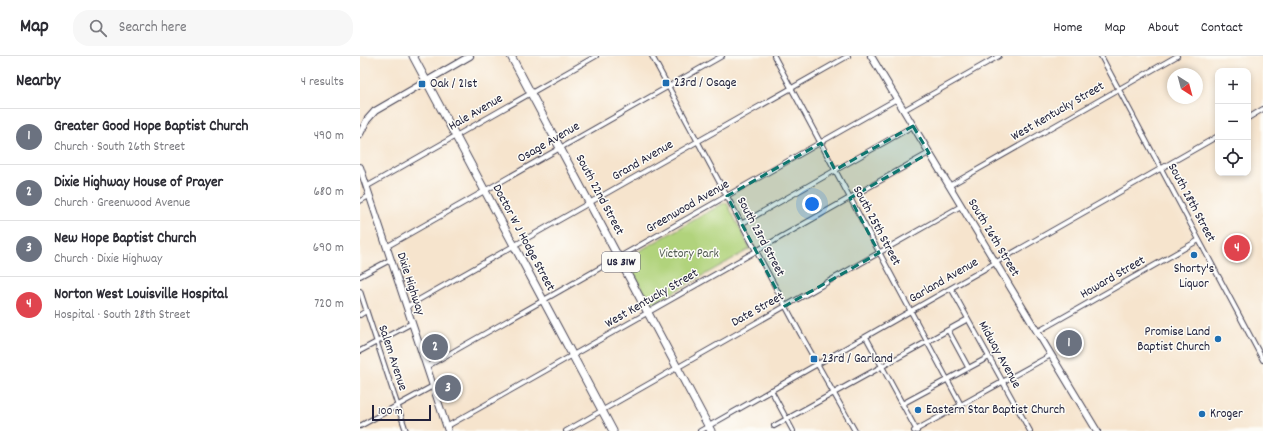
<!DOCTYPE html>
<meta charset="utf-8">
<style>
:root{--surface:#fff;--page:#f7f7f7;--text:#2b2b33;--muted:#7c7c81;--line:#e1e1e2;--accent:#2563eb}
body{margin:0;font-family:Dekko,sans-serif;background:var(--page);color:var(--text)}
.controls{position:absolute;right:12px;top:12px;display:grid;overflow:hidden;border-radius:8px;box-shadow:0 2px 6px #0003}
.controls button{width:36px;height:36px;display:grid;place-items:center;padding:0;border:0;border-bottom:1px solid var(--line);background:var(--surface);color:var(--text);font:20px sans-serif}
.compass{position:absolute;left:807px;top:12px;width:36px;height:36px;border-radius:50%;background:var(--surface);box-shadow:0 2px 6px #0003;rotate:144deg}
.scale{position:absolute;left:12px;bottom:10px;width:59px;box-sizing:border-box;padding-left:4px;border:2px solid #22223b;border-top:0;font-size:11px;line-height:14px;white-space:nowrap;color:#22223b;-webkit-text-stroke:3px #fdfcf7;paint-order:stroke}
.you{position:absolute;left:452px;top:148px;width:14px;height:14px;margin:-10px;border:3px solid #fff;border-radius:50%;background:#1a73e8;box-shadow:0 0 0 6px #1a73e833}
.badge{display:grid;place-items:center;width:26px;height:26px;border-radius:50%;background:var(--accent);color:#fff;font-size:13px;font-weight:700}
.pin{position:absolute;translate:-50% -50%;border:2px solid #fff;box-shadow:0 1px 4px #0006}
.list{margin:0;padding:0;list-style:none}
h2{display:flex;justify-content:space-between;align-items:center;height:52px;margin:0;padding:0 16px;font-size:17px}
h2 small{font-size:13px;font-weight:400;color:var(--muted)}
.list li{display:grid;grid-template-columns:26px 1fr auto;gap:12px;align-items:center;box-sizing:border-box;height:56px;padding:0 16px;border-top:1px solid var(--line)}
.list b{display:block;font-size:15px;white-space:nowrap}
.list p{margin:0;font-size:13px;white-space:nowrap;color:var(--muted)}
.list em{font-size:13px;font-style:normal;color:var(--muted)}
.icon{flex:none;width:22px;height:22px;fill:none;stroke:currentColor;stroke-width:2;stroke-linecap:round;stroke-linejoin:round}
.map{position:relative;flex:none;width:903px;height:375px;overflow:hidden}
header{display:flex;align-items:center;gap:24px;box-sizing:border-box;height:56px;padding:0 20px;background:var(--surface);border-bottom:1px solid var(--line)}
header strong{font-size:19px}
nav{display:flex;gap:22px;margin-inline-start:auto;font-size:14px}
.search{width:280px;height:36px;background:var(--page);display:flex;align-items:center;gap:10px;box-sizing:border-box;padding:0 14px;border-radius:16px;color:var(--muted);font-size:15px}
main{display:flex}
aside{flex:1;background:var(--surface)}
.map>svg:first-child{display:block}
</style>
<header>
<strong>Map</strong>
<div class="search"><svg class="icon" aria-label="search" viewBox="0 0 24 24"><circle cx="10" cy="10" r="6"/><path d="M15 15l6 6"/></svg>Search here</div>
<nav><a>Home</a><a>Map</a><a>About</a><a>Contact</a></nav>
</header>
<main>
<aside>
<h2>Nearby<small>4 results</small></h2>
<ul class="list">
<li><span class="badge" style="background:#6b7280">1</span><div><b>Greater Good Hope Baptist Church</b><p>Church · South 26th Street</p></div><em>490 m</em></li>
<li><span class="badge" style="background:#6b7280">2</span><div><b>Dixie Highway House of Prayer</b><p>Church · Greenwood Avenue</p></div><em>680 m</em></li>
<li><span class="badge" style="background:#6b7280">3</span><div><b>New Hope Baptist Church</b><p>Church · Dixie Highway</p></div><em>690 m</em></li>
<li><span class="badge" style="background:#e0444e">4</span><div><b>Norton West Louisville Hospital</b><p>Hospital · South 28th Street</p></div><em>720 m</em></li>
</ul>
</aside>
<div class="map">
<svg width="903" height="375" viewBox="0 0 903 375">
<rect width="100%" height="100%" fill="#fdfcf7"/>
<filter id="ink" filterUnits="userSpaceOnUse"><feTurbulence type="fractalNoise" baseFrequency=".025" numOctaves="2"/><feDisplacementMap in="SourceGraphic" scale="8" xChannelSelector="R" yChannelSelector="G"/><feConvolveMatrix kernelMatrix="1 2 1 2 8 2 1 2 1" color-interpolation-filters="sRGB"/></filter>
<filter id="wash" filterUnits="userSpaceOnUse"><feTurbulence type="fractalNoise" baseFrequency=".012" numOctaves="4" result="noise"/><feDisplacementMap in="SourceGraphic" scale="16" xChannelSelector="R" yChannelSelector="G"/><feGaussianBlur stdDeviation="0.9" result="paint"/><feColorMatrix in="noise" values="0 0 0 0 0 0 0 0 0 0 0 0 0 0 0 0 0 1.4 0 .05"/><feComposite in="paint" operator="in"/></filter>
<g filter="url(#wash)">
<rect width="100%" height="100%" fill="#f6e4cd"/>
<path fill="#b1d37b" stroke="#6a7a5b" d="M364 147H367L390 193 291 249 267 205V202Z"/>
</g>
<g filter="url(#ink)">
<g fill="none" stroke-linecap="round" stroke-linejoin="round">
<g stroke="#423f51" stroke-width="6">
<path id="street" d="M292 0 440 277 495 375
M414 0 601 349
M741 0 903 304
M544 54 639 0
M888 62 903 53
M589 130 817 0
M6 131 236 0
M0 145 9 140
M381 168 553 70
M26 191 362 0
M0 220 30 204
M591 232 670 375
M0 235 46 375
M46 251 488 0
M0 259 6 255
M588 274 608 311
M677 276 839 184
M506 281 557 375
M0 295 52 267
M66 311 537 43
M411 334 433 375
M542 348 629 301
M0 370 73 330
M414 370 608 263
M86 371 569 97
M206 375 601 150
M340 375 858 80
M554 375 691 299"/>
</g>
<g stroke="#423f51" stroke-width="8">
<path id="secondary" d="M511 0 737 375
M0 78 7 64 15 55 110 0
M0 111 88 375"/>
</g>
<g stroke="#423f51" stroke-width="9">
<path id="primary" d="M53 0 253 375
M151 0 351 375"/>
</g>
<use href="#street" stroke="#fff" stroke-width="4"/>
<use href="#secondary" stroke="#fff" stroke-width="6"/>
<use href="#primary" stroke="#fff" stroke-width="7"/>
</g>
</g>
<path fill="#0f766e" fill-opacity="0.2" stroke="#0f766e" stroke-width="3" stroke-dasharray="8 5" stroke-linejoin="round" d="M553 70 569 97 490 142 519 197 425 250 367 140 461 87 475 114Z"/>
<g fill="#1f6fb2" stroke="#fdfcf7" stroke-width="1.5">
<rect x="302" y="23" width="8" height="8" rx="2"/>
<rect x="58" y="24" width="8" height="8" rx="2"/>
<circle cx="834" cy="199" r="4"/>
<circle cx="858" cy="283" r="4"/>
<rect x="450" y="299" width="8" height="8" rx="2"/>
<circle cx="558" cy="354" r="4"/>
<circle cx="842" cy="358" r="4"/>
</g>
<g text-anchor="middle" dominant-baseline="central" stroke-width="3" stroke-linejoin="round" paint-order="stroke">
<rect fill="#fdfcf7" stroke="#646373" stroke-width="1" x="242" y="196" width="38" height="20" rx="3"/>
<g font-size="12" font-weight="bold" fill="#22223b">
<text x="261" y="206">US 31W</text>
</g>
<g font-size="13" fill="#22223b" stroke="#fdfcf7" text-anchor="start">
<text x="314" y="27">23rd / Osage</text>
<text x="70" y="28">Oak / 21st</text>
<text x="834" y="213" text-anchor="middle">Shorty's<tspan x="834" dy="15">Liquor</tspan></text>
<text x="850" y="276" text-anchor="end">Promise Land<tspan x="850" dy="15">Baptist Church</tspan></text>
<text x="462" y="303">23rd / Garland</text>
<text x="566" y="354">Eastern Star Baptist Church</text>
<text x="850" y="358">Kroger</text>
</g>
<g font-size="13" fill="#22223b" stroke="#fdfcf7">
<text transform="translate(698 56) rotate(-30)">West Kentucky Street</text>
<text transform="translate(116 57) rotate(-30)">Hale Avenue</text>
<text transform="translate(189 87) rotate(-30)">Osage Avenue</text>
<text transform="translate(283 105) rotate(-30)">Grand Avenue</text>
<text transform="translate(239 139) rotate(62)">South 22nd Street</text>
<text transform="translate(831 147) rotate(62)">South 28th Street</text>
<text transform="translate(328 151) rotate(-30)">Greenwood Avenue</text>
<text transform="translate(516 170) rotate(62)">South 25th Street</text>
<text transform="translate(400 181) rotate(62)">South 23rd Street</text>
<text transform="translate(163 182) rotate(62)">Doctor W J Hodge Street</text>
<text transform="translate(633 182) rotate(59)">South 26th Street</text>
<text transform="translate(753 222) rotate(-30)">Howard Street</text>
<text transform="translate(584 225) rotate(-30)">Garland Avenue</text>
<text transform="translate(50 228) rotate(72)">Dixie Highway</text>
<text transform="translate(292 243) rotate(-30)">West Kentucky Street</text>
<text transform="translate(398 254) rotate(-29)">Date Street</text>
<text transform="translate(639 299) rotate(61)">Midway Avenue</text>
<text transform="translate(32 302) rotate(72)">Salem Avenue</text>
</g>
<g font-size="13" fill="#4d574e" stroke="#fdfcf7">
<text x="329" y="198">Victory Park</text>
</g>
</g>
</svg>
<div class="controls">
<button>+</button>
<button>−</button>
<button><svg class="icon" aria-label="locate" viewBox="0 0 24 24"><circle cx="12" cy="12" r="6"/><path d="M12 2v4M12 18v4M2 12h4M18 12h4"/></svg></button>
</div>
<svg class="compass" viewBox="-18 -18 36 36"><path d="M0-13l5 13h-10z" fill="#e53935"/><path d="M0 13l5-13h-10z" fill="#7c7c81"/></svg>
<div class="scale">100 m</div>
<div class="you"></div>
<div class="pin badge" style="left:709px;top:287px;background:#6b7280">1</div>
<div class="pin badge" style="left:75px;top:291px;background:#6b7280">2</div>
<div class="pin badge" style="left:88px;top:332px;background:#6b7280">3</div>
<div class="pin badge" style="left:877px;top:192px;background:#e0444e">4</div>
</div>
</main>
